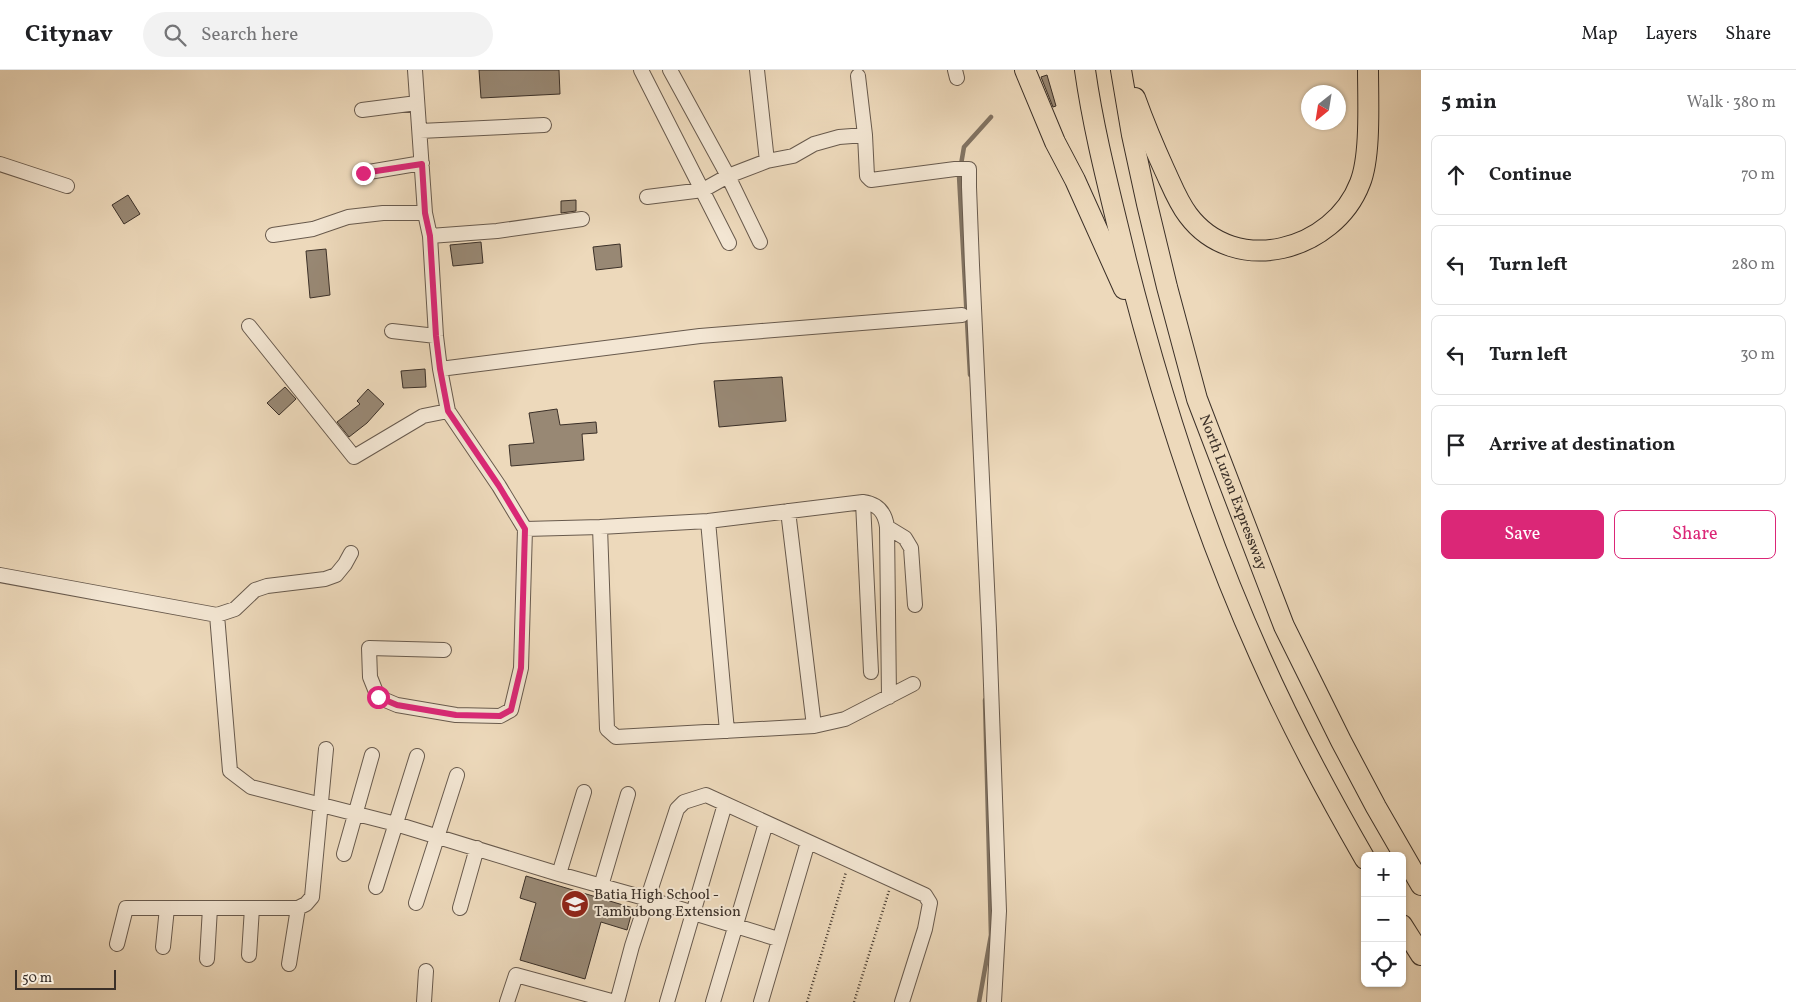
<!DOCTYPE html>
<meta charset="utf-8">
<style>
:root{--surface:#fff;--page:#f2f2f2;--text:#202124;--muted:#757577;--line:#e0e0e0;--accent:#db2777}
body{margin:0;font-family:Vollkorn,serif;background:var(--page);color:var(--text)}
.controls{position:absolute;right:15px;bottom:15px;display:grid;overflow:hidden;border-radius:8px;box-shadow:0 1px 4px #0004}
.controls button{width:45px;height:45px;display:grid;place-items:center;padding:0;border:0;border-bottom:1px solid var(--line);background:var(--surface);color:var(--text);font:25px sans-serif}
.compass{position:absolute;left:1301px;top:15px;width:45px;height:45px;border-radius:50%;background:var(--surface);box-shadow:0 1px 4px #0004;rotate:210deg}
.scale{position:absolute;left:15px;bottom:12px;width:101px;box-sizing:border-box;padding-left:5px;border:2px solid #3b3028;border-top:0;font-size:14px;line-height:18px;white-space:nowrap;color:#3b3028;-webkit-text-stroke:4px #f3e6d3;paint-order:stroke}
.stop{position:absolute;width:15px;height:15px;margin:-11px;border:4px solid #db2777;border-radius:50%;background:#fff}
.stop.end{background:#db2777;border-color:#fff;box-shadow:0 1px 5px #0008}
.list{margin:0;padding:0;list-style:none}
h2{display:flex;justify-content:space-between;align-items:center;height:65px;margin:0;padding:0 20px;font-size:21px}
h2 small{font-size:16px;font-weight:400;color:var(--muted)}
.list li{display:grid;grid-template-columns:32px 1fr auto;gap:15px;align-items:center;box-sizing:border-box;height:80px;margin:0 10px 10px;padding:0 10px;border:1px solid var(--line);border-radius:8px}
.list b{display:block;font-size:19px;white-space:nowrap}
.list em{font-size:16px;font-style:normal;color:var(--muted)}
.actions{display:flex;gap:10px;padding:15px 20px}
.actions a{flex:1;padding:11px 0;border:1px solid var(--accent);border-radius:8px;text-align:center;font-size:18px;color:var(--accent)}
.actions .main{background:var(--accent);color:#fff}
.icon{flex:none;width:28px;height:28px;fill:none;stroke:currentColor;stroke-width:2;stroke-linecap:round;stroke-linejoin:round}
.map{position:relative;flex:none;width:1421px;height:932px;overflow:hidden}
header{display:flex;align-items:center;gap:30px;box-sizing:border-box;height:70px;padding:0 25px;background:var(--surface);border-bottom:1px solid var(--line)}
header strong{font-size:24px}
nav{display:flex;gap:28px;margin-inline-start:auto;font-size:18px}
.search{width:350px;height:45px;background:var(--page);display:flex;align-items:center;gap:12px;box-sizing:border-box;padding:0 18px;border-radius:28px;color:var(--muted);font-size:19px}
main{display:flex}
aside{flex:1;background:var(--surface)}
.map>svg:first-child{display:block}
</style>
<header>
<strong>Citynav</strong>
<div class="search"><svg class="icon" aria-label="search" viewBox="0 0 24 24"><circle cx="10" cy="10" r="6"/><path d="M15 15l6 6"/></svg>Search here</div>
<nav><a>Map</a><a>Layers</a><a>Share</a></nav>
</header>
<main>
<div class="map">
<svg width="1421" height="932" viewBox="0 0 1421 932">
<rect width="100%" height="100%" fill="#edd9bb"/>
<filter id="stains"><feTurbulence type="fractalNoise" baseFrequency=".004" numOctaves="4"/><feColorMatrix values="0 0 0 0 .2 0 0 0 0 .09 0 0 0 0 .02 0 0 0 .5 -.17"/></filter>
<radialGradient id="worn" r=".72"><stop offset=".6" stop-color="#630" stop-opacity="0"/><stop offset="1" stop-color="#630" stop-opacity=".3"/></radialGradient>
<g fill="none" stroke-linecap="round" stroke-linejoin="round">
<path stroke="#817362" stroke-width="4.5" d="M970 305 959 106 964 77 991 47
M979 932 991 865 985 630"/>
</g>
<path fill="#988874" stroke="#3b3028" d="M479 0H559L560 24 481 28Z
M1047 5 1056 36 1053 37 1041 7Z
M128 125 140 144 124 154 112 135Z
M576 130V141L561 143V131Z
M481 172 483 193 453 196 450 175Z
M620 174 622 197 596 200 593 177Z
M326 179 330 225 310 228 306 181Z
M425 299 426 317 403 318 401 301Z
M782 307 786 351 719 357 714 311Z
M285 317 296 329 279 345 267 333Z
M368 319 384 334 367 353 349 367 337 352 360 334 357 331Z
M557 339 560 355 596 352 597 363 582 364 584 390 511 396 509 375 534 373 529 343Z
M526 806 633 838 627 860 601 852 585 909 520 890 536 833 520 828Z"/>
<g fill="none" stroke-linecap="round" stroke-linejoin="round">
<g stroke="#685a4d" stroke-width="16">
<path id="minor" d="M415 0 425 143 430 166 436 266 440 299 448 341 499 416 525 459 521 598 511 640 500 646 456 645 397 635 378 627 370 607 369 578 444 580
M641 0 729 173
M670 0 728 106 760 172
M757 0 767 91
M955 0 957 8
M858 6 865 65 867 106 871 110 955 99H969V117L972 195 989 559 999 841 994 932
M362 40 417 33
M420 61 544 55
M0 94 67 116
M363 103 422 93
M647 127 703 120 728 106 767 91 793 86 814 74 839 67 865 65
M273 165 313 159 348 147 383 143H425
M430 166 497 161 582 149
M249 256 354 387 423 346 448 341
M392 261 436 266
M440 299 700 266 962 245
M863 432C878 434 885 442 887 457L889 627
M708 451 727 661
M600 457 607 659 616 667 814 656 788 441
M887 457 905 468 911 478 915 535
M525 459 600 457 708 451 863 432 871 602
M0 505 217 545 230 701 251 717 396 754 559 804 648 829 778 869
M217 545 235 539 255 520 267 516 325 509 336 505 345 494 351 483
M814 656 845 649 913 614
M344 784 372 685
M559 804 584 722
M601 816 628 724
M376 817 417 686
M416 833 457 705
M460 838 477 778
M117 874 126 838H298L306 834 312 827 326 679
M163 877 167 838
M249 885 252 838
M207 889 210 838
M289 894 298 838
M424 932 426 901
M507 932 516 905 615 932
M617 932 632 876 677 739 684 732 706 725 925 825 930 833 925 859 902 932
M667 932 725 734
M713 932 766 753
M761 932 808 772"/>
</g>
<g stroke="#3b3028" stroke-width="22">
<g id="highway">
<path d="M1025 0 1055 72 1075 110 1124 219"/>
<path d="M1085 0C1094 64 1111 127 1126 190 1160 325 1203 459 1260 586 1291 656 1327 723 1365 789"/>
<path id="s1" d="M1121 0 1132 65 1147 134 1167 217 1197 329 1284 556 1341 671 1376 737 1421 815"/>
<path d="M1135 28C1144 53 1154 77 1165 101 1172 116 1178 132 1188 145 1235 208 1334 181 1360 113 1371 86 1368 30 1368 0"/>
<path d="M1402 855 1421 885"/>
</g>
</g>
<path stroke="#3b3028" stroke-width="2.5" stroke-dasharray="1 2.5" stroke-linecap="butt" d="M807 932 846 802
M854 932 889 821"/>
<use href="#minor" stroke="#f3e6d3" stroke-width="14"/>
<use href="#highway" stroke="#edd9bb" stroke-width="20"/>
</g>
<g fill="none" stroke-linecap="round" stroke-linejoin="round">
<path stroke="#db2777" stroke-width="6" d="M363 103 422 94 425 143 430 166 436 266 440 299 448 341 499 416 525 459 521 598 511 640 500 646 456 645 397 635 378 627"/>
</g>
<defs>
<g id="school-disc" transform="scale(1.4375)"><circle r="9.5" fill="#8f2418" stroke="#f3e6d3"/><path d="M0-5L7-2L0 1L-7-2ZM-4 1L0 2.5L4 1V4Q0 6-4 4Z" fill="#fff"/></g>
</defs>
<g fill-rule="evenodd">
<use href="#school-disc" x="575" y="834"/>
</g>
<g text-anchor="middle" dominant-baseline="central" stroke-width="4" stroke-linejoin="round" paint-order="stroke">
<g font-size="15" fill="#3b3028" stroke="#f3e6d3">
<text stroke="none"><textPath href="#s1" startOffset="438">North Luzon Expressway</textPath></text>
</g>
<g font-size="15" fill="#3b3028" stroke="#f3e6d3" text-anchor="start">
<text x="594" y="825">Batia High School -<tspan x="594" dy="17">Tambubong Extension</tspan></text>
</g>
</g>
<rect width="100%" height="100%" filter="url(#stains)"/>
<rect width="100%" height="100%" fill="url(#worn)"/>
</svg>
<div class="controls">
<button>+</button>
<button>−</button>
<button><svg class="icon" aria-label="locate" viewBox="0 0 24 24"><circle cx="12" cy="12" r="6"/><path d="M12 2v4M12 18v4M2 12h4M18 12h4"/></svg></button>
</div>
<svg class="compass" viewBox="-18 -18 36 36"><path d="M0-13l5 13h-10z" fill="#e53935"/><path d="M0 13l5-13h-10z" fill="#757577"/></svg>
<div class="scale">50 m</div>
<div class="stop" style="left:378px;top:627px"></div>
<div class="stop end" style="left:363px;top:103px"></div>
</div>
<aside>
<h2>5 min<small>Walk · 380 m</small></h2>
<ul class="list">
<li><svg class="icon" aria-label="ahead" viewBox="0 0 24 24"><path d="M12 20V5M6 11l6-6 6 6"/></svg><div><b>Continue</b></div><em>70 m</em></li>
<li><svg class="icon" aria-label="left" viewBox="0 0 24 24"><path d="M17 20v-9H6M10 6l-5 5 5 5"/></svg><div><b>Turn left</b></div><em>280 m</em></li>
<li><svg class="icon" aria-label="left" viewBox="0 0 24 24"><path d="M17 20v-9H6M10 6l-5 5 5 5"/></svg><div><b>Turn left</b></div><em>30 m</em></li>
<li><svg class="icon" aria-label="arrive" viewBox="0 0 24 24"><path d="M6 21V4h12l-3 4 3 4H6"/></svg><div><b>Arrive at destination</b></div></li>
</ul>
<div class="actions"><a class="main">Save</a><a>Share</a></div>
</aside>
</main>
